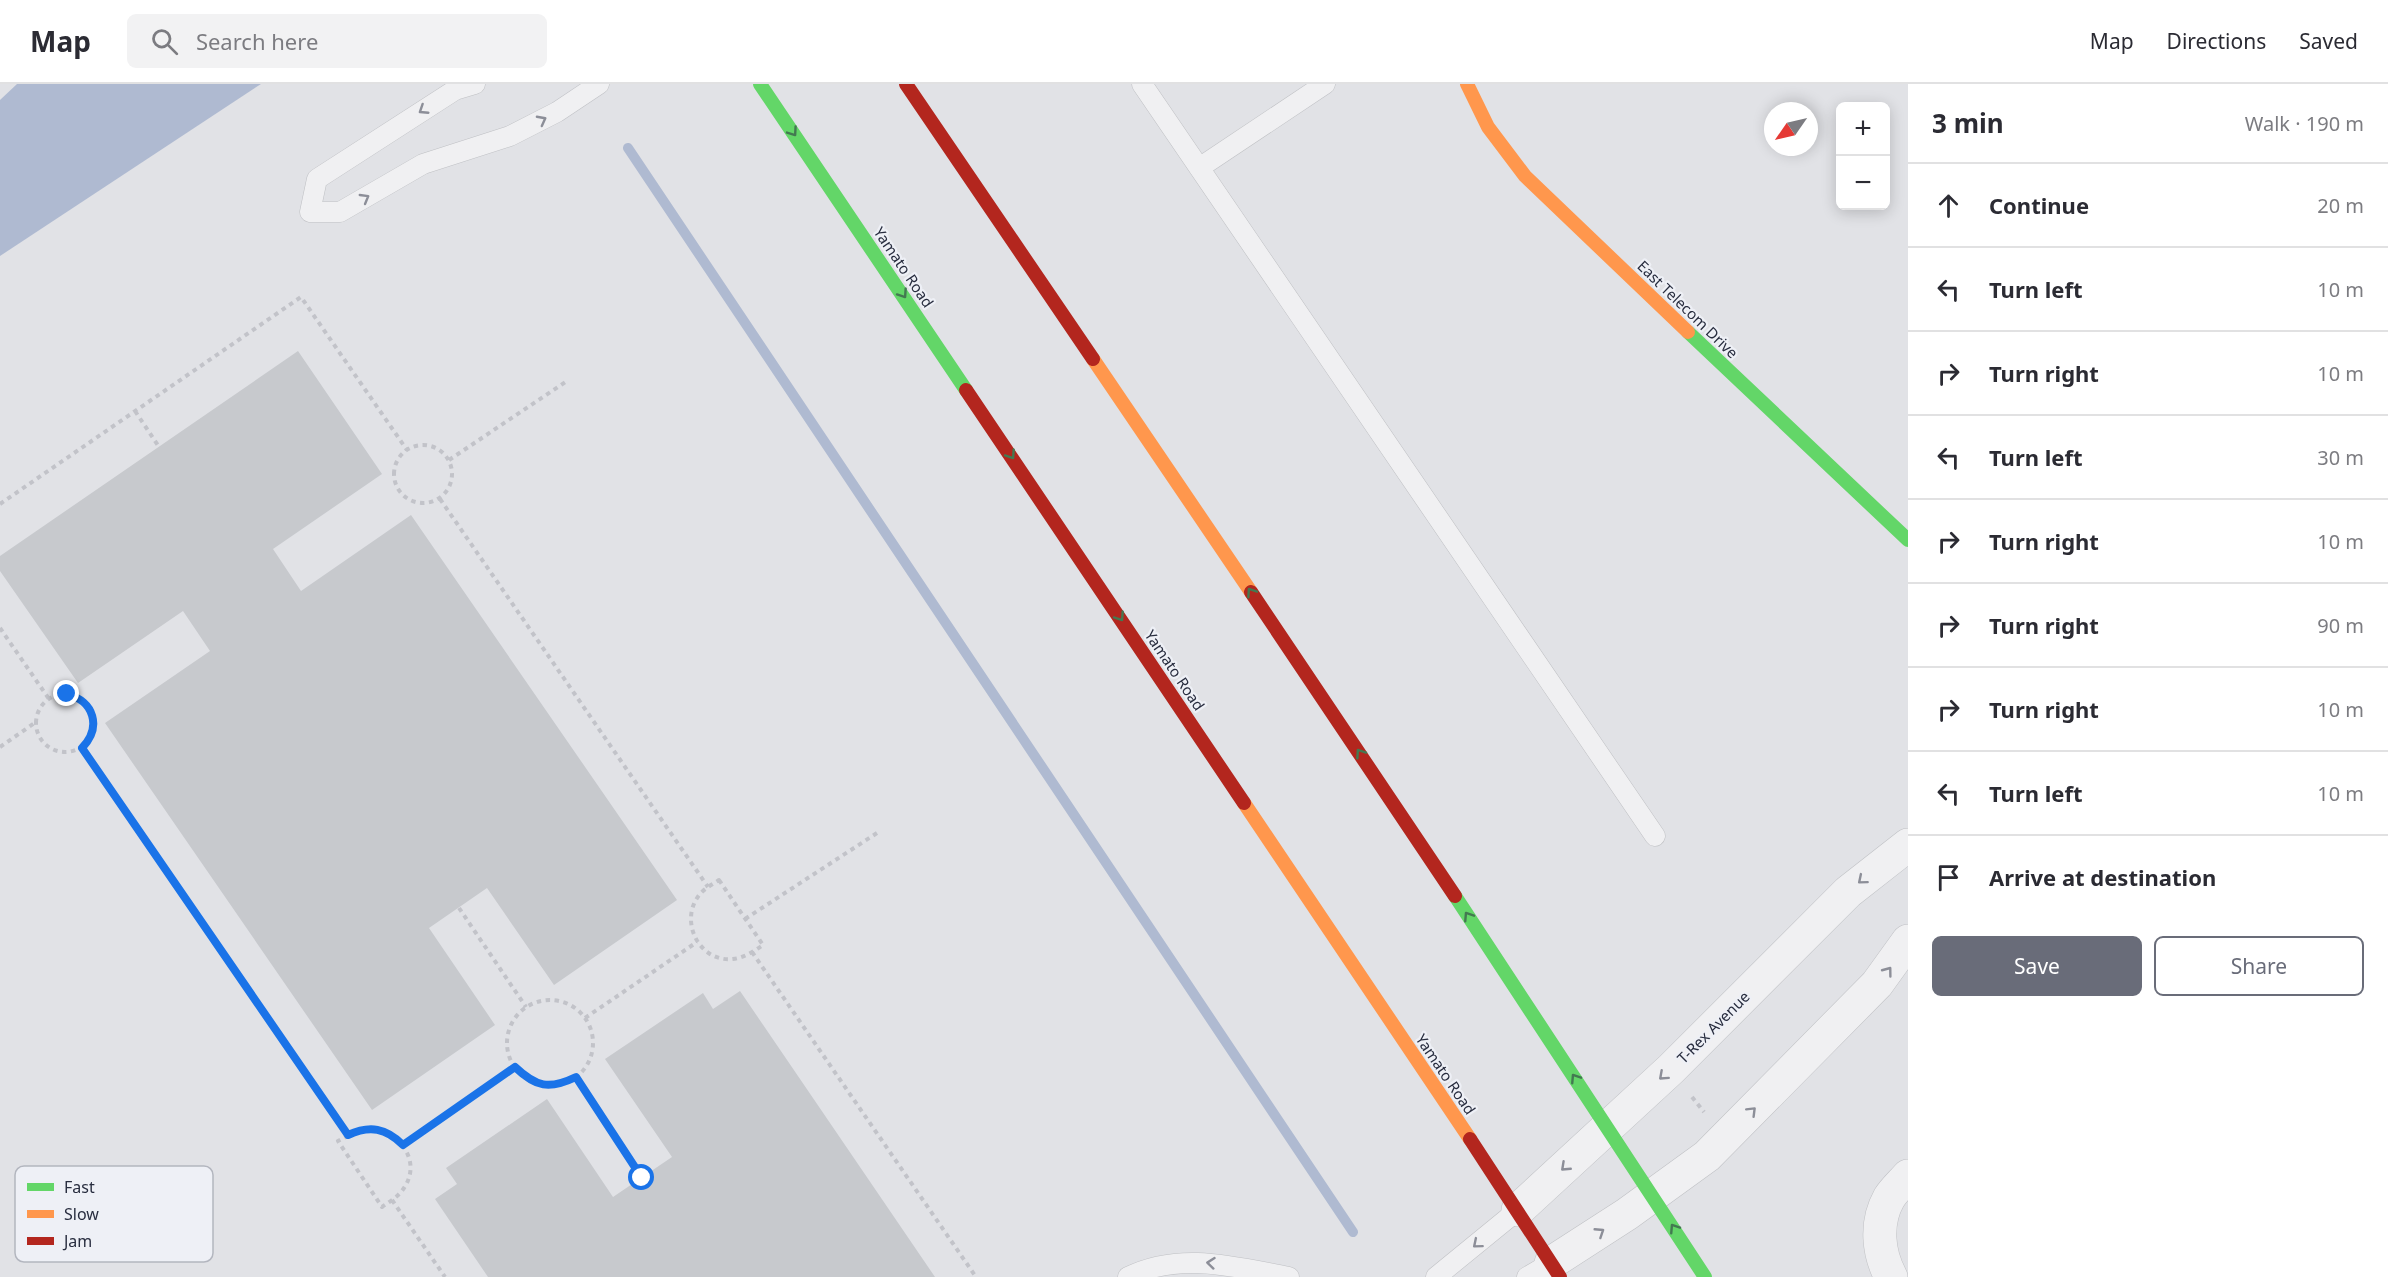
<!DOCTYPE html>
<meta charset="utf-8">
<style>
:root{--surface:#fff;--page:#f2f2f3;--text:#2b2b33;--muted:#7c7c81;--line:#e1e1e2;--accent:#696c79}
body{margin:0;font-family:"Noto Sans",sans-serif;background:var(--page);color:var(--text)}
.controls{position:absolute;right:18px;top:18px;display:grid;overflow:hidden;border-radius:9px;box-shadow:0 3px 15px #0003}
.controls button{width:54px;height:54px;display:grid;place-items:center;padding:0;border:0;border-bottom:2px solid var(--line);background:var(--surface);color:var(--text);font:30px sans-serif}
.compass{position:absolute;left:1764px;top:18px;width:54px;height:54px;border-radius:50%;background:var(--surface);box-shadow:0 3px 15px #0003;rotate:236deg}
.stop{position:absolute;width:18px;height:18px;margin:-14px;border:4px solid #1a73e8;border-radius:50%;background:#fff}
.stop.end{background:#1a73e8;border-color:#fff;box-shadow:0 2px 6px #0008}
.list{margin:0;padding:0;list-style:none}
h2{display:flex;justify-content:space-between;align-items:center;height:78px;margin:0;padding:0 24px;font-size:26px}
h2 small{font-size:20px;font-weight:400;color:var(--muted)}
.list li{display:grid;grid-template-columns:39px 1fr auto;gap:18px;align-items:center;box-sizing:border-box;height:84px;padding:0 24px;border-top:2px solid var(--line)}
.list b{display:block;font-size:22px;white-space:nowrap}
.list em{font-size:20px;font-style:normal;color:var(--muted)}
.actions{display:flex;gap:12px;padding:18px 24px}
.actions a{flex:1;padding:14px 0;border:2px solid var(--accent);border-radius:9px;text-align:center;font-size:21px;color:var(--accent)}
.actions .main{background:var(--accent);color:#fff}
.icon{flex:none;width:33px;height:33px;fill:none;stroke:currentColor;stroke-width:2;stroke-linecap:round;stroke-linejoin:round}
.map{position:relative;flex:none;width:1908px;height:1193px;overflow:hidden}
header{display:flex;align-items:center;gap:36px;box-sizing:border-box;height:84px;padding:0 30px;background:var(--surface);border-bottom:2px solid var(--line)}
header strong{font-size:28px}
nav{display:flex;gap:33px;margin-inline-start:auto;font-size:21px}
.search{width:420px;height:54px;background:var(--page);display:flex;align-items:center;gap:15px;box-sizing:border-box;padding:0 21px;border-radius:9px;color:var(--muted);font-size:22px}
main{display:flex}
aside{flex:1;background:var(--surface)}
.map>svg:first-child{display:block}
</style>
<header>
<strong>Map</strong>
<div class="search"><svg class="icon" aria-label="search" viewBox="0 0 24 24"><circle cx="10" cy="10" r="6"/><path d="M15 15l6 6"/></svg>Search here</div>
<nav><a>Map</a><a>Directions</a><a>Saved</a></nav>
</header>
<main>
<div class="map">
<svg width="1908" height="1193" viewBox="0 0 1908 1193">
<rect width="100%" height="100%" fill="#e1e2e6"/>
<path fill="#afbad1" d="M17 0H261L0 172V16Z"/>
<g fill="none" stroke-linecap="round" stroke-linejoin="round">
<path stroke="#afbad1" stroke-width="10" d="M628 64 1353 1148"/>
</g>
<path fill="#c7c9cd" d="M298 267 382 390 273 465 301 507 411 431 677 816 554 901 487 804 429 844 495 941 372 1026 105 639 210 567 183 527 78 599 0 487V472Z
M740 907 935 1193H488L435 1115 457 1100 446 1084 547 1015 613 1113 672 1073 605 975 703 909 713 925Z"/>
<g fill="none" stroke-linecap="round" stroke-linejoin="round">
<g stroke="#bfc0c4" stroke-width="21">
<path id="lane" d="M475 0 455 6 317 95 310 128H340L423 80 510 52 557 28 599 0
M1142 0 1655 752
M1199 84 1325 0
M1128 1193C1180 1167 1235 1183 1289 1193
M1436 1193 1518 1126
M1527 1193 1551 1179"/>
</g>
<g stroke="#bfc0c4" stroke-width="34">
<path id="street" d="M1518 1126 1671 985 1848 808 1908 761
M1551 1179 1627 1130 1707 1072 1877 900 1908 857
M1891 1193C1878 1169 1875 1139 1889 1114 1894 1106 1902 1099 1908 1092"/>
</g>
<path stroke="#c2c3c9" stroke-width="4" stroke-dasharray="4.5 4.5" stroke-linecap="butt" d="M135 327 159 363
M394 390a29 29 0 1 1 58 0a29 29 0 1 1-58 0Z
M449 376 567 297
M440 415 708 803
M0 420 301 213 407 366
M0 544 49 615
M36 639a29 29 0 1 1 58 0a29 29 0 1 1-58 0Z
M0 663 36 638
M82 664 348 1051
M719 796 763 861C754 867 744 874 733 875 699 879 678 836 700 810 705 804 713 800 719 796Z
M459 824 526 923
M745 835 877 749
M752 868 976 1193
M507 959a43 43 0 1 1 86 0a43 43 0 1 1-86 0Z
M585 934 697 858
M576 993 642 1093
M1692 1013 1704 1028
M371 1044C402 1049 424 1080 401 1108 396 1114 389 1118 382 1123L338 1057 359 1046Z
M403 1061 515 983
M392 1116 445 1193"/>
<use href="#lane" stroke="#f0f0f2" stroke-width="20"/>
<use href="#street" stroke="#f0f0f2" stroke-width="33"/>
<path stroke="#63d668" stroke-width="14" d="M760 0 966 306
M1688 248 1908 456
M1455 812 1705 1193"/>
<path stroke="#ff974d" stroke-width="14" d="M1467 0 1488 43 1525 92 1688 248
M1093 275 1251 508
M1244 719 1470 1055"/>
<path stroke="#b3261e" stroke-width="14" d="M906 0 1093 275
M966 306 1244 719
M1251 508 1455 812
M1470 1055 1560 1193"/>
</g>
<defs><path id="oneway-chevron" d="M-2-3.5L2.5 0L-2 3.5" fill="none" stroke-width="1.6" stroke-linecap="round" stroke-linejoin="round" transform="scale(1.5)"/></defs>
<g stroke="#8c8e98">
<use href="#oneway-chevron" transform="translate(423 26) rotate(147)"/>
<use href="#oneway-chevron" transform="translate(542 36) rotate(-28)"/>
<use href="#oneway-chevron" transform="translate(365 114) rotate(-30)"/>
<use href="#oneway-chevron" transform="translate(1862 796) rotate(140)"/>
<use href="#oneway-chevron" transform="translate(1888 887) rotate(-53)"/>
<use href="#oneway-chevron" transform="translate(1663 992) rotate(138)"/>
<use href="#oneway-chevron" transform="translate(1752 1027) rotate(-45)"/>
<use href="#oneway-chevron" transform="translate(1565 1083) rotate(137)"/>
<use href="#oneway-chevron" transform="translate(1600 1148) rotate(-33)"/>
<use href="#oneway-chevron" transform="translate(1477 1160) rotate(140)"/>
<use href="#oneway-chevron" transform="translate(1211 1179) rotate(-174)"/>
</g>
<g stroke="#437951">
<use href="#oneway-chevron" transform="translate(793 48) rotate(55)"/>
<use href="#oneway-chevron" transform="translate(903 210) rotate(56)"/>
<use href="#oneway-chevron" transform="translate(1011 371) rotate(56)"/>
<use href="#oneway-chevron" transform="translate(1251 508) rotate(-124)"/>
<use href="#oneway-chevron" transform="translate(1120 533) rotate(56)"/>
<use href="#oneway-chevron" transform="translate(1360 669) rotate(-124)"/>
<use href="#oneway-chevron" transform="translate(1468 832) rotate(-123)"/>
<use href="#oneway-chevron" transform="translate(1575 994) rotate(-123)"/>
<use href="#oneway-chevron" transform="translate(1674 1144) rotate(-123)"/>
</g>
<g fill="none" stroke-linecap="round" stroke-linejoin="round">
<path stroke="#1a73e8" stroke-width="8" d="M67 610C94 617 102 643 82 664L348 1051C370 1041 386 1044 403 1061L515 983C536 1003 549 1006 576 993L642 1094"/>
</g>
<g text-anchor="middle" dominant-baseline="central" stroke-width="4.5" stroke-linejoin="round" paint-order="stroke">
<g font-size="15" fill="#282d3f" stroke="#eef0f6">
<text transform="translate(904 183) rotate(56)">Yamato Road</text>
<text transform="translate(1688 225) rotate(44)">East Telecom Drive</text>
<text transform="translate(1175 586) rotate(56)">Yamato Road</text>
<text transform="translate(1713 943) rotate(-45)">T-Rex Avenue</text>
<text transform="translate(1446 990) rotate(56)">Yamato Road</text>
</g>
</g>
<rect x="15" y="1082" width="198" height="96" rx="9" fill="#eef0f6" stroke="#b3b6bf" stroke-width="1.5"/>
<rect x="27" y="1099" width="27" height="8" fill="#63d668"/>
<rect x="27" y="1126" width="27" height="8" fill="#ff974d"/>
<rect x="27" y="1153" width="27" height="8" fill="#b3261e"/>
<g font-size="16" fill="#282d3f">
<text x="64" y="1109">Fast</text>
<text x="64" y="1136">Slow</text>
<text x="64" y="1163">Jam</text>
</g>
</svg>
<div class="controls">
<button>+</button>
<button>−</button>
</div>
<svg class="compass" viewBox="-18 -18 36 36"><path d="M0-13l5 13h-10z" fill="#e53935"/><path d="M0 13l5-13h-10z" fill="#7c7c81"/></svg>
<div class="stop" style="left:642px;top:1094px"></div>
<div class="stop end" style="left:67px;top:610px"></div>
</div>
<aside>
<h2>3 min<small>Walk · 190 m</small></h2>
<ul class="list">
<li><svg class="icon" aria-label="ahead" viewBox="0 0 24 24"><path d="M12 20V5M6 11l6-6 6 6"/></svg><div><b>Continue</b></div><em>20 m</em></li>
<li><svg class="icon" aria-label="left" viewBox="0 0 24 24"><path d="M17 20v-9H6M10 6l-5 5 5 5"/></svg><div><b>Turn left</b></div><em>10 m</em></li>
<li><svg class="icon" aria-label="right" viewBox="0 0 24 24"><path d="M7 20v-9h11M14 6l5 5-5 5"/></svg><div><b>Turn right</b></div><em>10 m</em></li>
<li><svg class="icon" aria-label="left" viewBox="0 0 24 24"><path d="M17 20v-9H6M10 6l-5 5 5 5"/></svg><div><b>Turn left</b></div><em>30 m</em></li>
<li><svg class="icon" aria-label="right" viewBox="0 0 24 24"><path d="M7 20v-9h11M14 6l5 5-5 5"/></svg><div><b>Turn right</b></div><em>10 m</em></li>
<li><svg class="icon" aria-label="right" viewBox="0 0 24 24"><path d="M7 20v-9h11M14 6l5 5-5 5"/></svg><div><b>Turn right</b></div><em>90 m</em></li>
<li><svg class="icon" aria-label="right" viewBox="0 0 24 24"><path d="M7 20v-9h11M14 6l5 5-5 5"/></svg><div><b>Turn right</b></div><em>10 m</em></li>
<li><svg class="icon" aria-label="left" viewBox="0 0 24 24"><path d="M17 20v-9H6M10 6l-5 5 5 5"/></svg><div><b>Turn left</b></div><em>10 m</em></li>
<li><svg class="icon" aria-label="arrive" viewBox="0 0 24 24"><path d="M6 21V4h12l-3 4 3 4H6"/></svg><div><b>Arrive at destination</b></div></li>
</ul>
<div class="actions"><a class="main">Save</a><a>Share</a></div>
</aside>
</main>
